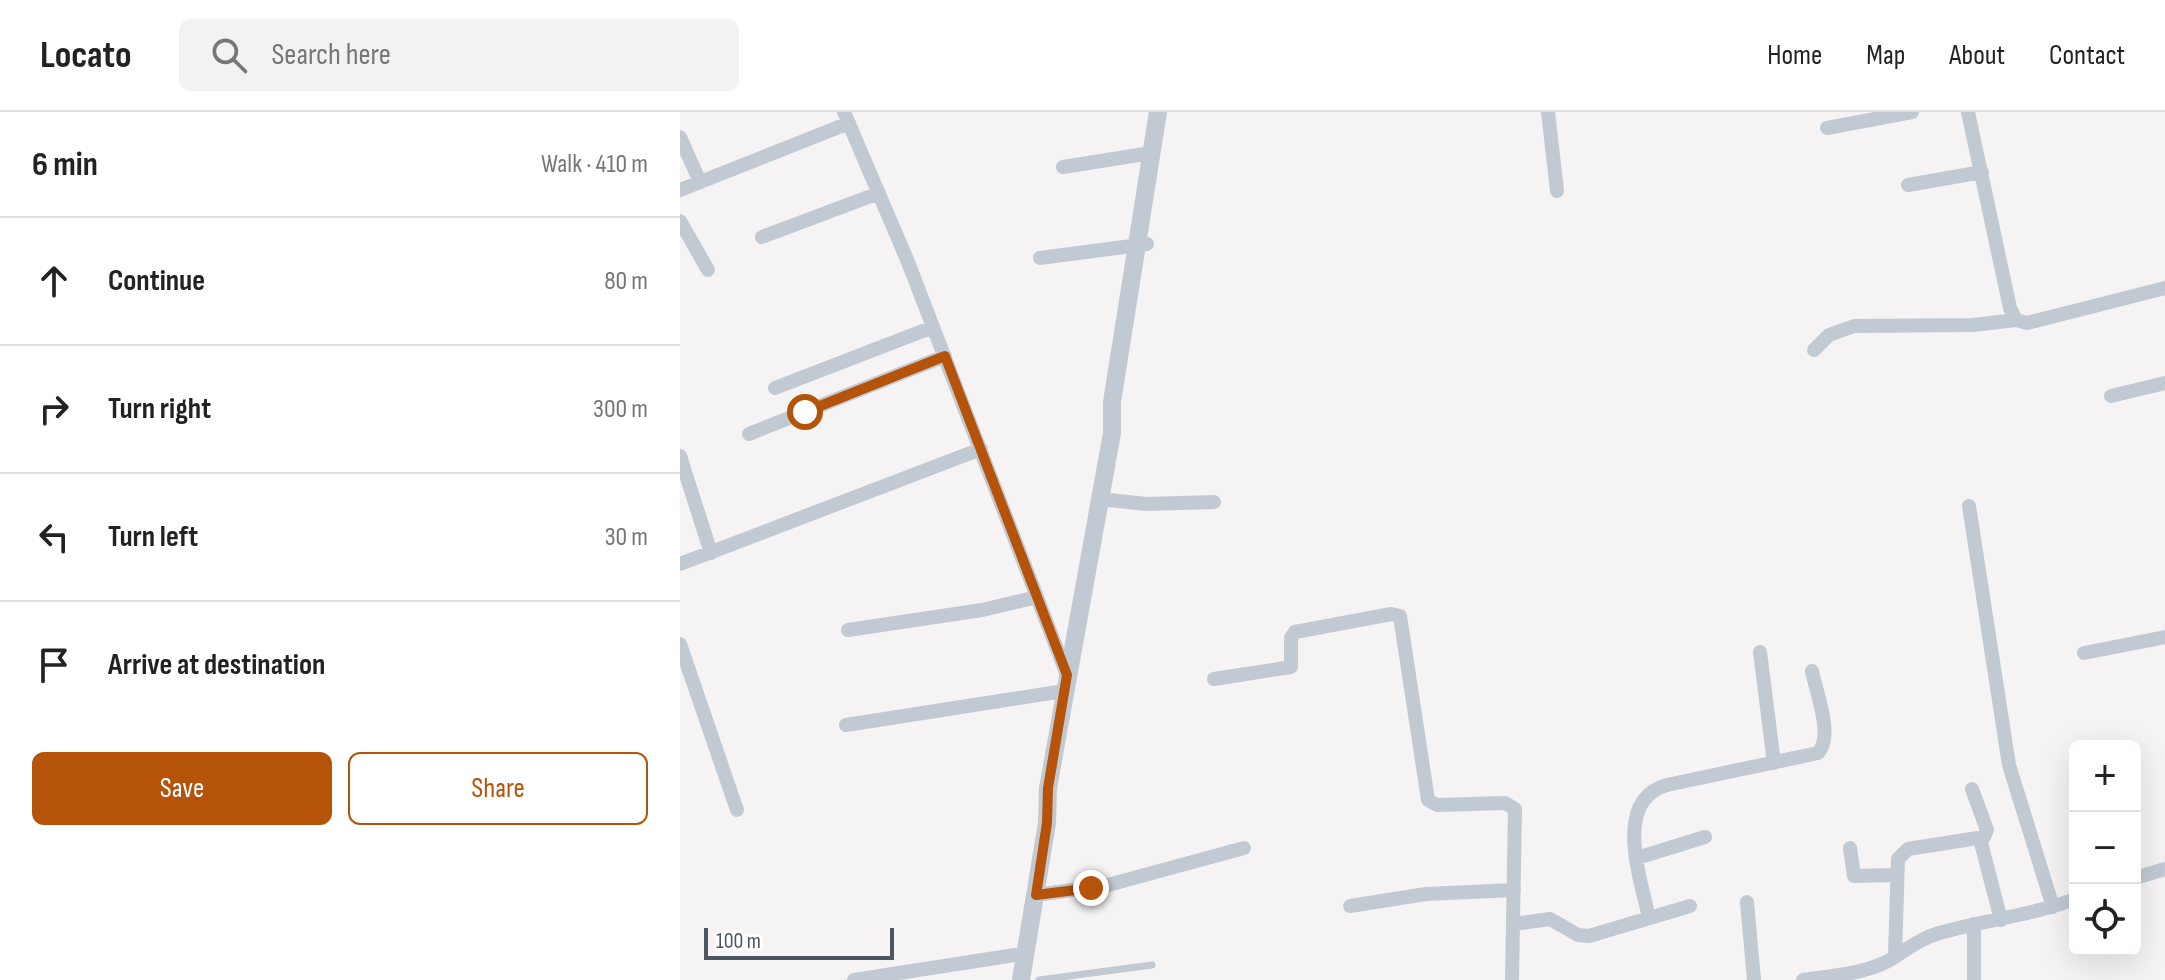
<!DOCTYPE html>
<meta charset="utf-8">
<style>
:root{--surface:#fff;--page:#f2f2f2;--text:#222;--muted:#767676;--line:#e0e0e0;--accent:#b45309}
body{margin:0;font-family:"Sofia Sans Condensed",sans-serif;background:var(--page);color:var(--text)}
.controls{position:absolute;right:24px;bottom:24px;display:grid;overflow:hidden;border-radius:12px;box-shadow:0 8px 32px #0002}
.controls button{width:72px;height:72px;display:grid;place-items:center;padding:0;border:0;border-bottom:2px solid var(--line);background:var(--surface);color:var(--text);font:40px sans-serif}
.scale{position:absolute;left:24px;bottom:20px;width:190px;box-sizing:border-box;padding-left:8px;border:4px solid #4a5661;border-top:0;font-size:22px;line-height:28px;white-space:nowrap;color:#4a5661;-webkit-text-stroke:6px #fff;paint-order:stroke}
.stop{position:absolute;width:24px;height:24px;margin:-18px;border:6px solid #b45309;border-radius:50%;background:#fff}
.stop.end{background:#b45309;border-color:#fff;box-shadow:0 2px 8px #0008}
.list{margin:0;padding:0;list-style:none}
h2{display:flex;justify-content:space-between;align-items:center;height:104px;margin:0;padding:0 32px;font-size:34px}
h2 small{font-size:26px;font-weight:400;color:var(--muted)}
.list li{display:grid;grid-template-columns:52px 1fr auto;gap:24px;align-items:center;box-sizing:border-box;height:128px;padding:0 32px;border-top:2px solid var(--line)}
.list b{display:block;font-size:30px;white-space:nowrap}
.list em{font-size:26px;font-style:normal;color:var(--muted)}
.actions{display:flex;gap:16px;padding:24px 32px}
.actions a{flex:1;padding:18px 0;border:2px solid var(--accent);border-radius:12px;text-align:center;font-size:28px;color:var(--accent)}
.actions .main{background:var(--accent);color:#fff}
.icon{flex:none;width:44px;height:44px;fill:none;stroke:currentColor;stroke-width:2;stroke-linecap:round;stroke-linejoin:round}
.map{position:relative;flex:none;width:1485px;height:868px;overflow:hidden}
header{display:flex;align-items:center;gap:48px;box-sizing:border-box;height:112px;padding:0 40px;background:var(--surface);border-bottom:2px solid var(--line)}
header strong{font-size:38px}
nav{display:flex;gap:44px;margin-inline-start:auto;font-size:28px}
.search{width:560px;height:72px;background:var(--page);display:flex;align-items:center;gap:20px;box-sizing:border-box;padding:0 28px;border-radius:12px;color:var(--muted);font-size:30px}
main{display:flex}
aside{flex:1;background:var(--surface)}
.map>svg:first-child{display:block}
</style>
<header>
<strong>Locato</strong>
<div class="search"><svg class="icon" aria-label="search" viewBox="0 0 24 24"><circle cx="10" cy="10" r="6"/><path d="M15 15l6 6"/></svg>Search here</div>
<nav><a>Home</a><a>Map</a><a>About</a><a>Contact</a></nav>
</header>
<main>
<aside>
<h2>6 min<small>Walk · 410 m</small></h2>
<ul class="list">
<li><svg class="icon" aria-label="ahead" viewBox="0 0 24 24"><path d="M12 20V5M6 11l6-6 6 6"/></svg><div><b>Continue</b></div><em>80 m</em></li>
<li><svg class="icon" aria-label="right" viewBox="0 0 24 24"><path d="M7 20v-9h11M14 6l5 5-5 5"/></svg><div><b>Turn right</b></div><em>300 m</em></li>
<li><svg class="icon" aria-label="left" viewBox="0 0 24 24"><path d="M17 20v-9H6M10 6l-5 5 5 5"/></svg><div><b>Turn left</b></div><em>30 m</em></li>
<li><svg class="icon" aria-label="arrive" viewBox="0 0 24 24"><path d="M6 21V4h12l-3 4 3 4H6"/></svg><div><b>Arrive at destination</b></div></li>
</ul>
<div class="actions"><a class="main">Save</a><a>Share</a></div>
</aside>
<div class="map">
<svg width="1485" height="868" viewBox="0 0 1485 868">
<rect width="100%" height="100%" fill="#f5f3f3"/>
<g fill="none" stroke-linecap="round" stroke-linejoin="round">
<path stroke="#c1cad2" stroke-width="7" d="M359 868 472 853"/>
<path stroke="#c1cad2" stroke-width="14" d="M164 0 228 150 387 563
M868 0 877 79
M1288 0 1330 196 1336 208 1347 211 1485 176
M1147 16 1232 0
M0 25 20 70
M383 55 471 41
M1228 73 1302 60
M0 78 169 11
M0 109 28 158
M82 125 199 81
M360 146 467 132
M1134 238 1149 223 1174 214 1293 213 1336 208
M95 276 253 215
M1431 284 1485 271
M69 322 265 244
M0 344 31 441
M419 387 467 392 534 390
M1289 394 1329 653 1373 795
M0 452 301 337
M168 518 302 498 357 485
M0 532 57 698
M1080 540 1094 651
M1404 541 1485 525
M534 567 611 555V526L615 520 711 502 720 504 748 688 757 693 825 691 835 697 832 868
M166 613 384 579
M1300 727 1321 808
M1170 736 1174 764 1216 763
M957 746 1025 725
M1455 766 1485 757
M356 783 428 773 564 736
M1067 790 1074 868
M670 794 746 782 834 778
M969 806C961 767 932 688 987 673L1138 641C1154 624 1136 580 1132 559
M834 812 870 807 898 823 909 824 1010 794
M1294 812V868
M1215 844 1218 747 1228 737 1304 725 1307 718 1292 677
M174 868 335 843
M1123 868C1151 864 1183 862 1208 849 1225 839 1237 828 1256 822 1302 808 1350 804 1395 787"/>
<path stroke="#c1cad2" stroke-width="18" d="M341 868 367 711 368 676 432 321V290L478 0"/>
</g>
<g fill="none" stroke-linecap="round" stroke-linejoin="round">
<path stroke="#b45309" stroke-width="10" d="M125 300 265 244 387 563 368 676 367 711 356 783 411 776"/>
</g>
</svg>
<div class="controls">
<button>+</button>
<button>−</button>
<button><svg class="icon" aria-label="locate" viewBox="0 0 24 24"><circle cx="12" cy="12" r="6"/><path d="M12 2v4M12 18v4M2 12h4M18 12h4"/></svg></button>
</div>
<div class="scale">100 m</div>
<div class="stop" style="left:125px;top:300px"></div>
<div class="stop end" style="left:411px;top:776px"></div>
</div>
</main>
